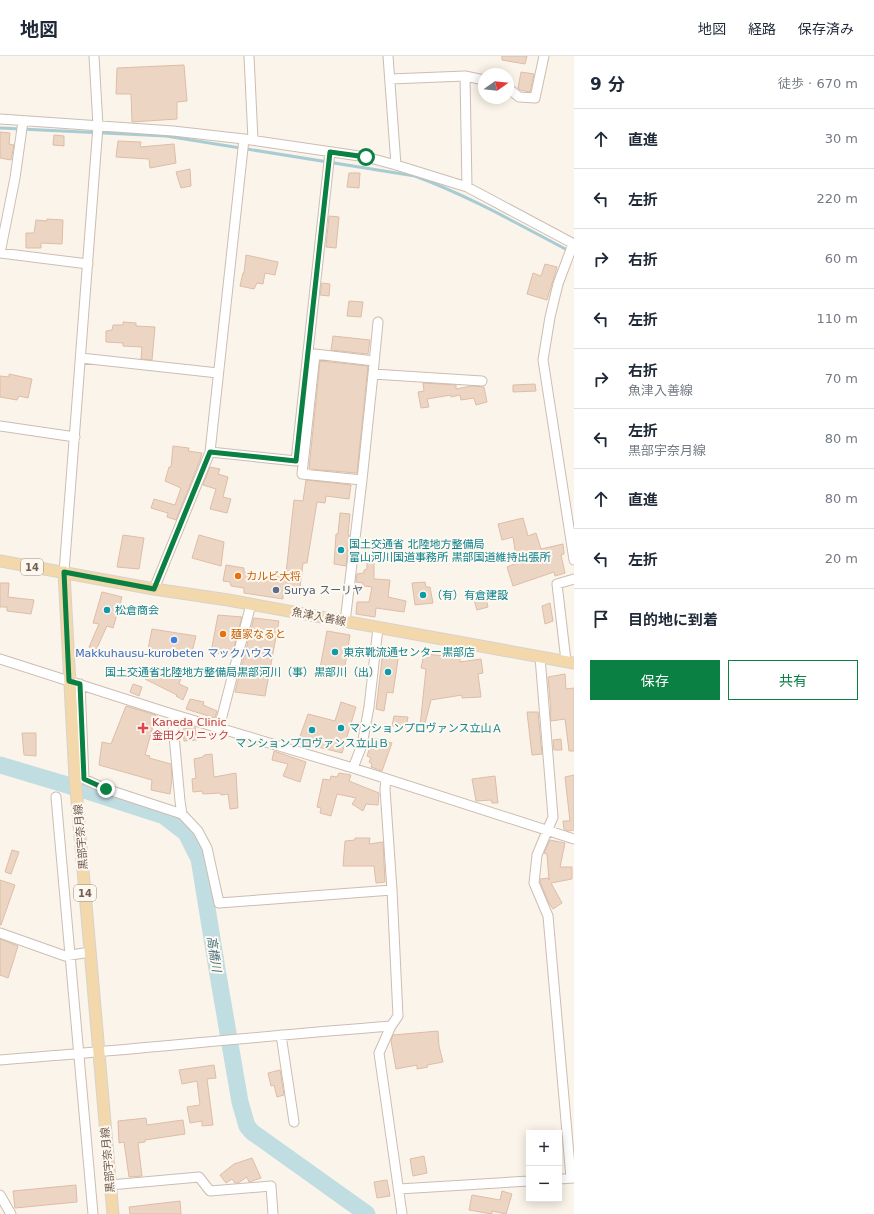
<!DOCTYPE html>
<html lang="ja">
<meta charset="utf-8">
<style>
:root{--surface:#fff;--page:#f2f2f3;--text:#1f2937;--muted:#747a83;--line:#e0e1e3;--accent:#0b8043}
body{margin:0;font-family:"DejaVu Sans","Noto Sans JP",sans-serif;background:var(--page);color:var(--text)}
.controls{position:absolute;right:12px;bottom:12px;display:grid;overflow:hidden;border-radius:0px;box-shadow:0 2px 10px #0003}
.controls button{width:36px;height:36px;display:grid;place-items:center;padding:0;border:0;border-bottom:1px solid var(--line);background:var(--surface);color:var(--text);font:20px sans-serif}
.compass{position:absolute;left:478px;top:12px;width:36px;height:36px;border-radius:50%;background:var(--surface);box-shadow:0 2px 10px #0003;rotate:75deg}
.stop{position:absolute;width:12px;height:12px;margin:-9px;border:3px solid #0b8043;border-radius:50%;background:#fff}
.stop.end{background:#0b8043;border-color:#fff;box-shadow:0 1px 4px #0008}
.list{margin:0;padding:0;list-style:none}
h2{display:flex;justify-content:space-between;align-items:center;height:52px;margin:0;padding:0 16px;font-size:17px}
h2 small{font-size:13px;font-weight:400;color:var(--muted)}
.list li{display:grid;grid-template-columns:26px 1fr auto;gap:12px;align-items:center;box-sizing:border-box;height:60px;padding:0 16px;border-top:1px solid var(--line)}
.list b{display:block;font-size:15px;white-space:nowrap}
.list p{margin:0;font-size:13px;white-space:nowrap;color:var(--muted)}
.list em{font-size:13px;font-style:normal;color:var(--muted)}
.actions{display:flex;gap:8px;padding:12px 16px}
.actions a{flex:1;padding:9px 0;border:1px solid var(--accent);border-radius:0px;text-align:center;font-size:14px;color:var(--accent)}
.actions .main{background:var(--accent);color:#fff}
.icon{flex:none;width:22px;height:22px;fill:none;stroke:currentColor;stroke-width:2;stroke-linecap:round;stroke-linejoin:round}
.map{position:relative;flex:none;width:574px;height:1158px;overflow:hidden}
header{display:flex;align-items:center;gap:24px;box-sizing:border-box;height:56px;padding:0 20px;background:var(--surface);border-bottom:1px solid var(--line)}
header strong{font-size:19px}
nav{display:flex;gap:22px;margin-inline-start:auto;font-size:14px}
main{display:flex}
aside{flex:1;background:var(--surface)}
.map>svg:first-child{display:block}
</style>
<header>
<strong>地図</strong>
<nav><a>地図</a><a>経路</a><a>保存済み</a></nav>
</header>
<main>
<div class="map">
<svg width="574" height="1158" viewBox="0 0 574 1158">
<rect width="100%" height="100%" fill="#fbf4ea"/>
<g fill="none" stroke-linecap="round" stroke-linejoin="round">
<path stroke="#a7ccd3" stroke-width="3" d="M0 72 166 80 415 120C469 140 518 168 569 195"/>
<path stroke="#c0dde2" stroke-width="17" d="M0 709 84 734 164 760 186 777 199 803 217 913 240 1046 247 1070 252 1076 367 1158"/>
</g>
<path fill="#edd5c4" stroke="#debda6" d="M502 0H527L525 8 502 4Z
M184 9 187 45 177 46V63L132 66 131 38H116L117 12Z
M521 16 534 18 530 36 520 34 518 32Z
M0 76 10 77 9 88 14 89 11 104 0 102Z
M54 79 64 80V90L53 89Z
M118 85 141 86 140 91 174 88 176 107 150 112 149 103 116 101Z
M190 113 191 130 181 132 176 116Z
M349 117H360L359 132 347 131Z
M329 160 339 161 336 192 326 191Z
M47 163 63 164 62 188 41 187V192H26V177H34L36 164 47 165Z
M246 199 278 206 275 219 265 217 263 228 257 227 254 233 240 230 243 217H244Z
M545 208 557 211 547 244 527 238 533 217 541 220Z
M322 227 330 228 329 240 320 239Z
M349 245 363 246 361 261 347 260Z
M123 266 136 267V270L155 271 152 304 141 303 142 291 123 290V287L106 286V275L112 274 113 269H123Z
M333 280 370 284 368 298 331 294Z
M320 305 368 310 357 417 309 413Z
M9 318 32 323 28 342 19 340 17 344 0 341V320L9 321Z
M423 327 456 329V333L472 330 484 331 487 346 476 349 474 342 461 344 460 339 451 341V339L427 343 429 351 421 352 418 336 424 335Z
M535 328 536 335 513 336V329Z
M173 390 189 392 188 395 202 397 200 404 176 464 167 461 168 457 151 452 154 443 175 449 181 432 165 425 169 411H171Z
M210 411 220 413 218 418 228 421 223 441 231 443 227 457 210 453 216 433 203 429Z
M306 424 351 429 349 443 326 440 325 447 317 446 307 507H303L300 531H283V543L244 537V532L231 530 230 526 223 525 226 509 244 512V516L261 519 260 522H277V517H286L294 444 303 445Z
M340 457 350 458 348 479H349L346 510 334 508 336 478H338Z
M523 462 528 480 536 477 541 493 563 488 564 498 561 499 565 517 555 520 554 516 513 530 507 511 517 507 513 481 502 484 498 468Z
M123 479 144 482 139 513 117 511Z
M199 479 224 486 221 510 192 502Z
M367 507H374V523L390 524 388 541 406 545 404 556 376 552 375 561 356 558 357 546H369L372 531 363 530V527L356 526 357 518 364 517V514L367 513Z
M425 526 426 531H430L433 547 415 549 412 527Z
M0 527H9L8 541 34 544 31 558 7 555V551H0Z
M102 536 122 541 113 572 107 570 96 594 89 591 99 568 93 567Z
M486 541 488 551 477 554 474 544Z
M550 547 553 565 545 568 542 550Z
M218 559 242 561 232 599 211 596Z
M254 562 279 565 265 640 235 636Z
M152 573 196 580 191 600 148 593Z
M327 575 350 579 344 616 320 612Z
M383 595 399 597 393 637 387 636 384 655 376 653Z
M446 597 460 599V606L481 603 483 617 478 618 481 641 462 642V639L431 644 424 671 420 670 426 613 421 612 424 598 446 600Z
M161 611 181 622 179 628 188 632 183 644 176 640 177 639 145 623 150 614 158 616Z
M565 618 566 633 574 632V695H569L565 663 551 665 550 655H551L548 621Z
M133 628 142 631 139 640 130 636Z
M190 643 204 646 203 649 217 655 215 662 186 653Z
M341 646 356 651 342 697 298 686 308 658 335 665Z
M126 650 156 659 145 699 150 700 149 702 171 708 172 723 170 738 151 734 152 724 99 709 102 686 111 688Z
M527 656H538L542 698 532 699Z
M394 660 408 661 406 671 392 670Z
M195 671 197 684 184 685 183 673Z
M22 677H36V700L24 699Z
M373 682 392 687 382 715 371 711 372 708 369 706 371 702 367 700Z
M561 683 562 694H554L553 684Z
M274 695 306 706 300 726 283 720 288 708 272 704Z
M212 698 214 721 236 717 238 752 230 753 228 738 221 739 220 737 203 738 202 735 193 736 192 723 196 722 194 703 203 701 204 699Z
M339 717 351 719 349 725 379 737 378 749 366 748 363 755 352 748 356 742 337 738 331 760 320 757 321 752 317 751 323 723 330 724 331 720 337 721Z
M574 719V774L568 775 564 773 563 765H570L565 721Z
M495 720 498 747H492L491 744 476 745 472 723Z
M355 782H370L369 788 383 786 385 826 376 827 374 810H343L345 785 355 784Z
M550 784 565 787 560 811H572V823L551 827 562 847 553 853 549 847 540 826V823L548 822 549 824 547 798 544 797Z
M12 794 19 796 11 818 5 816Z
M0 824 15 829 1 869H0Z
M0 883 18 890 8 922 0 919Z
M438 975 439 990 443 1006 427 1009 428 1011 417 1013V1009L396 1013 391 985 393 979Z
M214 1009 216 1022 207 1023 213 1069 202 1070V1065L190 1067 187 1051 200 1049 197 1025 182 1028 179 1014Z
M280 1014 284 1039 277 1041 274 1029 271 1030 268 1017Z
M146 1062 147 1069 183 1064 185 1078 145 1084V1086L138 1087 142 1120 129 1121 124 1086 119 1087 118 1065Z
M424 1100 427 1117 413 1120 410 1103Z
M252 1102 261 1122 249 1126 247 1121 238 1127H235L232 1123 226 1127 220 1119 234 1108Z
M387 1124 390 1140 377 1142 374 1126Z
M76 1129 77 1146 15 1152 13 1135Z
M502 1135 512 1138 506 1158 492 1155V1158L469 1154 472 1139 500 1144Z
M180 1145 181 1158H130L129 1151Z"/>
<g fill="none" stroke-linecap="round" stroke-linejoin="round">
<g stroke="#ccbdb1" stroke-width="11">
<path id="minor" d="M249 0 253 84
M388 0 396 109
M390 23 465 20
M508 32 519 41 535 42 544 0
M0 63 173 75 244 83 366 101 396 109 467 131 574 188
M467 131 465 20 484 24
M573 188 558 228 550 261 543 304 574 504
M0 197 15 122 23 65
M0 197 88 208
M81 302 218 317
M374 305 315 298 302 418 362 424 373 318 378 266
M373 318 482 325
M0 370 75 381
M210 396 296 405 330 96
M64 516 98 70 94 0
M154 533 210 396 244 83
M345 566 362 424
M540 601 553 761 537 799 534 827 548 860 571 1122
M0 603 172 658 353 712 574 783
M566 605 557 528 574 523
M80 628 84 723 106 733 182 758
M172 658 180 745 182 758 198 775 207 792 219 847 392 834
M219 672 251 548
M353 712 362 689 369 651 378 572
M386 723 385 733 392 834 398 960 391 970 379 997 402 1158
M56 741 93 1158
M0 877 65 900 90 896
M281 979 294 1066
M0 1004C131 994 261 980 391 970
M559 1123 574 1122
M110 1129 199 1121 210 1135 271 1130 273 1158
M399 1133 529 1125
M0 1139 11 1158"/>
</g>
<g stroke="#d8d2ce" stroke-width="13">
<path id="major" d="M0 505 154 533 228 544 574 607
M64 516 75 722 113 1158"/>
</g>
<use href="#minor" stroke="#fff" stroke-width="9"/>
<use href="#major" stroke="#f2d8aa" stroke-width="11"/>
</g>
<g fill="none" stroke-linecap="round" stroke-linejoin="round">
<path stroke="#0b8043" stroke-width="5" d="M106 733 84 723 80 628 69 625 64 516 154 533 210 396 296 405 330 96 366 101"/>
</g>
<g fill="#0f9aa8" stroke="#fdf8f0" stroke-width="1.5">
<circle cx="341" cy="494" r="4"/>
<circle cx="423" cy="539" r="4"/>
<circle cx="107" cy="554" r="4"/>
<circle cx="335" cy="596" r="4"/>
<circle cx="388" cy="616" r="4"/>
<circle cx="341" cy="672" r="4"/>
<circle cx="312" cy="674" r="4"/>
</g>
<g fill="#e8710a" stroke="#fdf8f0" stroke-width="1.5">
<circle cx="238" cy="520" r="4"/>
<circle cx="223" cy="578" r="4"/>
</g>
<circle fill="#5c6f8a" stroke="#fdf8f0" stroke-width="1.5" cx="276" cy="534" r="4"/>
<circle fill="#3f7fe0" stroke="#fdf8f0" stroke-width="1.5" cx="174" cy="584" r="4"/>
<path fill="#e0444e" stroke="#fdf8f0" stroke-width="1.5" d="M141 666h4v4h4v4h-4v4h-4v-4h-4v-4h4z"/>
<g text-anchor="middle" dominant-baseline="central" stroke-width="4" stroke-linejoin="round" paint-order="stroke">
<g fill="#fdf8f0" stroke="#9c8c80" stroke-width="1">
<rect x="21" y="503" width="22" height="16" rx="3"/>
<rect x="74" y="829" width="22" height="16" rx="3"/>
</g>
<g font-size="10" font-weight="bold" fill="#735d50">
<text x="32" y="511">14</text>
<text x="85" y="837">14</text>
</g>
<g font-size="11" fill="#0d838f" stroke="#fdf8f0" text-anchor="start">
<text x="349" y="488">国土交通省 北陸地方整備局<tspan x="349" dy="13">富山河川国道事務所 黒部国道維持出張所</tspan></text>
<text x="431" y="539">（有）有倉建設</text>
<text x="115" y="554">松倉商会</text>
<text x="343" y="596">東京靴流通センター黒部店</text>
<text x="380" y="616" text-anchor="end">国土交通省北陸地方整備局黒部河川（事）黒部川（出）</text>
<text x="349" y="672">マンションプロヴァンス立山Ａ</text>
<text x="312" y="687" text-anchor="middle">マンションプロヴァンス立山Ｂ</text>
</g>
<g font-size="11" fill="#c56008" stroke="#fdf8f0" text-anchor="start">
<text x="246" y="520">カルビ大将</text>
<text x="231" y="578">麺家なると</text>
</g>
<g font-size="11" fill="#4e5e75" stroke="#fdf8f0" text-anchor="start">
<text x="284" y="534">Surya スーリヤ</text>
</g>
<g font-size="11" fill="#735d50" stroke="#fdf8f0">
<text transform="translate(319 561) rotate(11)">魚津入善線</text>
<text transform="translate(81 781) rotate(-95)">黒部宇奈月線</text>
<text transform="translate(108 1104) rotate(-95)">黒部宇奈月線</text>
</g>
<g font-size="11" fill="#366cbe" stroke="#fdf8f0">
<text x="174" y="597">Makkuhausu-kurobeten マックハウス</text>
</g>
<g font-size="11" fill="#be3a42" stroke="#fdf8f0" text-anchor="start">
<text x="152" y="666">Kaneda Clinic<tspan x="152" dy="13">金田クリニック</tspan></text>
</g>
<g font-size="12" font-style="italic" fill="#48737d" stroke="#fdf8f0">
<text transform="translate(214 898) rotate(81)">高橋川</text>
</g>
</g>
</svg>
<div class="controls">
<button>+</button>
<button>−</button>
</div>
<svg class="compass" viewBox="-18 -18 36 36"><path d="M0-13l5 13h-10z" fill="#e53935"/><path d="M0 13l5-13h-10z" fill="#747a83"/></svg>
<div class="stop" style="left:366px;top:101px"></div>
<div class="stop end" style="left:106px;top:733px"></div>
</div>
<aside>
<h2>9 分<small>徒歩 · 670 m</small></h2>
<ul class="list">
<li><svg class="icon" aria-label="ahead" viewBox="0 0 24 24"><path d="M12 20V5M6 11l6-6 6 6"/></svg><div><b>直進</b></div><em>30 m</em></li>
<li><svg class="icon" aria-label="left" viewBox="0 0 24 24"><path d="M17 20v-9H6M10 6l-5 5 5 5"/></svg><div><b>左折</b></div><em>220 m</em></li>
<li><svg class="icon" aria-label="right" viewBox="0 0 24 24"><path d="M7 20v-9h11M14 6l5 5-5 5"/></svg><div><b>右折</b></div><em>60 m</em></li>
<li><svg class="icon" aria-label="left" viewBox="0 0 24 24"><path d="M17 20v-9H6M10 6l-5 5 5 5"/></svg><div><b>左折</b></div><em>110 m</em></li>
<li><svg class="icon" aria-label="right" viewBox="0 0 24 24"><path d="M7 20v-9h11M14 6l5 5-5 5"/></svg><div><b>右折</b><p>魚津入善線</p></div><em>70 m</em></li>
<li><svg class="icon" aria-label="left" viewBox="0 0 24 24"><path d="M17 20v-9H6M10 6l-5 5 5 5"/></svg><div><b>左折</b><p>黒部宇奈月線</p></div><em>80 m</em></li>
<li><svg class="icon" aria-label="ahead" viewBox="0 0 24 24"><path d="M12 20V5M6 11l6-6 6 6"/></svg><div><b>直進</b></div><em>80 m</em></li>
<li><svg class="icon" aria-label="left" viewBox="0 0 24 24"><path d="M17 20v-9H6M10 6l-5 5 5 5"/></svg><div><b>左折</b></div><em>20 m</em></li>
<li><svg class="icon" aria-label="arrive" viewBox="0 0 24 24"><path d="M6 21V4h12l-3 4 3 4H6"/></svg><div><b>目的地に到着</b></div></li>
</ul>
<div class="actions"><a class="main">保存</a><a>共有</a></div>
</aside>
</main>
